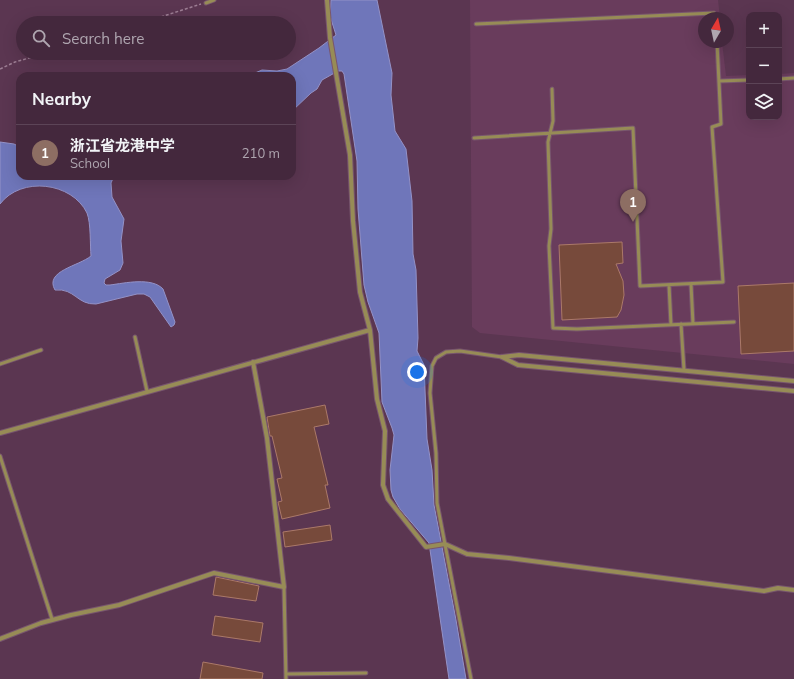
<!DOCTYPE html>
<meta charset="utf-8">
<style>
:root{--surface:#44283d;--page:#4b3044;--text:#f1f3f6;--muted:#afa6b0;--line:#5c4457;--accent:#e797bd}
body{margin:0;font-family:Mulish,"Noto Sans SC",sans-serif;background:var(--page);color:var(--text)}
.controls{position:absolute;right:12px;top:12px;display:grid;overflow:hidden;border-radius:8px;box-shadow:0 4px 16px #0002}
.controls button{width:36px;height:36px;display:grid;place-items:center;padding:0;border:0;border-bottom:1px solid var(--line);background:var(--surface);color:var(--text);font:20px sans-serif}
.compass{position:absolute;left:698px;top:12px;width:36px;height:36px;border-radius:50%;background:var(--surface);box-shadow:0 4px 16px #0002;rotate:9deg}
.you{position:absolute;left:417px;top:372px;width:14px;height:14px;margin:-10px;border:3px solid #fff;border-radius:50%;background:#1a73e8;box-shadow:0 0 0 6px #1a73e833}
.badge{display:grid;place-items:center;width:26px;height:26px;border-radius:50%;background:var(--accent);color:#fff;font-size:13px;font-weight:700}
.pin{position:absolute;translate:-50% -33px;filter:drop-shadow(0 1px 2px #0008)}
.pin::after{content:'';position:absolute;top:21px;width:14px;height:12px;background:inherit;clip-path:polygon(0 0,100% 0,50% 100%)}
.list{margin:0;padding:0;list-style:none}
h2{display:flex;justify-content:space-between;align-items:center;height:52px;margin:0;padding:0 16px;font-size:17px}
h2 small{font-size:13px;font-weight:400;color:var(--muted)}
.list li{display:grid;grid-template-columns:26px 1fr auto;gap:12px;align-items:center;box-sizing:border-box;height:56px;padding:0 16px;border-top:1px solid var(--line)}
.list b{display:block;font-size:15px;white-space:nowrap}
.list p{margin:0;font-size:13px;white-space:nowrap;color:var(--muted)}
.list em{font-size:13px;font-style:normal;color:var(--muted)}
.icon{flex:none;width:22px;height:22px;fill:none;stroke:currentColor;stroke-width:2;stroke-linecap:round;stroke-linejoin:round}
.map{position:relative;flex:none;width:794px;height:679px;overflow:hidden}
.search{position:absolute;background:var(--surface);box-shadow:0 4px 16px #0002;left:16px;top:16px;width:280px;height:44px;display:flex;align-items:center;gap:10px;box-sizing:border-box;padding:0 14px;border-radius:22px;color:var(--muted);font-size:15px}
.panel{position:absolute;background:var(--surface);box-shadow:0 4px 16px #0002;left:16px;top:72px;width:280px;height:108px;border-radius:12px}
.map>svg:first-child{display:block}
</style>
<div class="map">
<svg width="794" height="679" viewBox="0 0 794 679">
<rect width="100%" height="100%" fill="#5b3651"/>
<path fill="#693c5c" d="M470 0H718L720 18H704V42H722L726 76 749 75V117H779V74L794 73V364L480 333 472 327Z"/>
<path fill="#6f76ba" stroke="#9492c7" d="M331 0H377L392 73 391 95 395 131 406 149 412 201 413 254 416 270 418 338 417 351 424 365 427 439 432 470 434 505 456 620 466 679H449L429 543 400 509 393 497 391 490 390 470 394 435 392 428 382 402 379 333 368 302 364 285 358 209 357 161 344 74 342 71H338L322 80 317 89 311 93 292 111V76H248L262 70 277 71 287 69 319 48 336 35 330 16Z
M0 142 14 144 20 147V176H114L111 183 112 197 124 219 121 241 123 263 120 270 105 279 104 283 106 285H110C125 283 152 277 163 289L175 322 174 325 171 327 150 297 144 294H137L96 304C77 305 75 288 55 290 44 271 79 266 91 256 90 245 91 223 87 213 72 182 21 176 0 204Z"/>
<path fill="#774a3b" stroke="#ab7969" d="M622 242 623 263 616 264 623 281 624 295 621 310 617 317 562 320 559 245Z
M794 283V351L741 354 738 286Z
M325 405 329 424 314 427 328 485H325L330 508 282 519 278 502 282 501 277 479 282 478 272 436H270L267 417Z
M330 525 332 540 285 547 283 532Z
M216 577 259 586 256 601 213 595Z
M215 616 263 623 260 642 212 635Z
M203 662 263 673 262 679H200Z"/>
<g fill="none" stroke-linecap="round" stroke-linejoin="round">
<g stroke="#78566e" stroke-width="5">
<path id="lane" d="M206 3 214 0
M476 24 714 13 715 18
M779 79 794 78
M719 81 749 80
M552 89 553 121 548 142 551 229 549 246 553 328 577 329 734 322
M474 138 633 128 640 286 723 282 712 127 721 124 717 42
M691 284 693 324
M669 285 671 325
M681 324 684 370
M135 337 147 391
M0 364 41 350
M0 456 52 619
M284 587 286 679
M286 674 366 673
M471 679 437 503 436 453 430 393 432 366 436 358 446 352 460 351 502 357"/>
</g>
<g stroke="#78566e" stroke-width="6">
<path id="street" d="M327 0 330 38 350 155 353 221 360 292 370 330 377 399 385 431 383 485 388 499 426 547 445 544 467 554 509 558 764 591 778 588 794 590
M502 357 518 365 794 391
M502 357 519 355 794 381
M0 433 370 330
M0 639 41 623 71 615 119 605 214 573 284 587 267 438 253 362"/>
</g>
<path stroke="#9d7e94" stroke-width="1.5" stroke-dasharray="3 2" stroke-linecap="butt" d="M142 23 201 4
M0 69 15 62 47 53"/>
<use href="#lane" stroke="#978c56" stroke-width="3"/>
<use href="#street" stroke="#978c56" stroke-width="4"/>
</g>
</svg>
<div class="controls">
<button>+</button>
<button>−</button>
<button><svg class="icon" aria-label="layers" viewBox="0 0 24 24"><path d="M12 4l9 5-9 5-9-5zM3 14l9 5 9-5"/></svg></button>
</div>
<svg class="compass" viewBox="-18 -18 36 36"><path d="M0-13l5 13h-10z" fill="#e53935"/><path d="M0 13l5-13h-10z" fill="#afa6b0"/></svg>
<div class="you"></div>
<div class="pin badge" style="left:633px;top:222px;background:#8d6e63">1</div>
<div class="search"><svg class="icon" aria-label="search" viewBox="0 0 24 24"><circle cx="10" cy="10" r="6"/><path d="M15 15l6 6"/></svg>Search here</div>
<section class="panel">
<h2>Nearby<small></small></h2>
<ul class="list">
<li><span class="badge" style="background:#8d6e63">1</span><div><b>浙江省龙港中学</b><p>School</p></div><em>210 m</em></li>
</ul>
</section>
</div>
